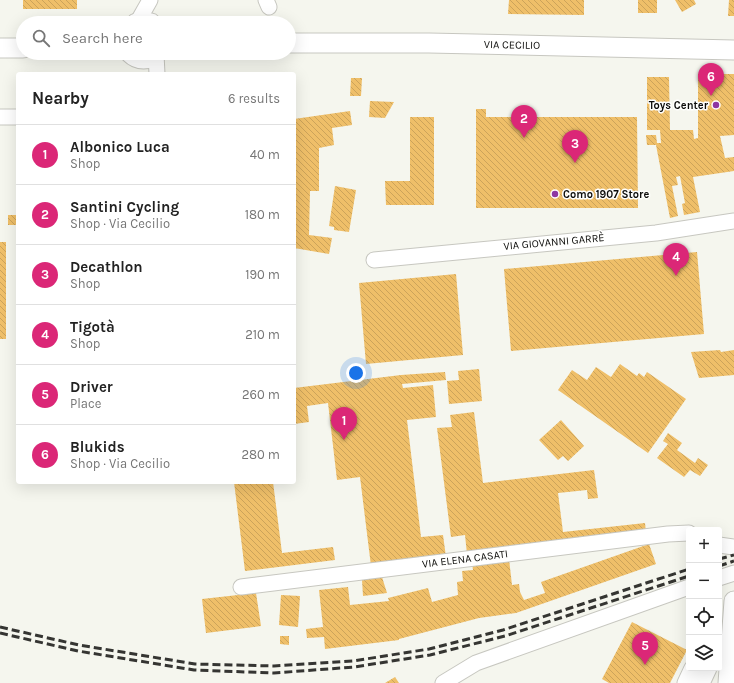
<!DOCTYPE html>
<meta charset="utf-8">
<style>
:root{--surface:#fff;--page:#f6f6f6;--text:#222;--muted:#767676;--line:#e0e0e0;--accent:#db2777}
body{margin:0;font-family:Karla,sans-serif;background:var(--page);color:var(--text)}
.controls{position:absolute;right:12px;bottom:12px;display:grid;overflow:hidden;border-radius:4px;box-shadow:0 4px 16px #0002}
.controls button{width:36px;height:36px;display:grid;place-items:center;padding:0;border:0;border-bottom:1px solid var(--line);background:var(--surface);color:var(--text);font:20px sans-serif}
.you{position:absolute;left:356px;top:373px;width:14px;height:14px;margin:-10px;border:3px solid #fff;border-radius:50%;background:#1a73e8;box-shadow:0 0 0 6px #1a73e833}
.badge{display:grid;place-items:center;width:26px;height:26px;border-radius:50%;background:var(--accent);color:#fff;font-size:13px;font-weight:700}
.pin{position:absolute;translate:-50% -33px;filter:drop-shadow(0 1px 2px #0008)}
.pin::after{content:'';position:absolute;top:21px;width:14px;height:12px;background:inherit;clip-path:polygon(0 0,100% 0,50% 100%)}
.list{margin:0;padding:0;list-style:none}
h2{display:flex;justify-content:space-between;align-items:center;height:52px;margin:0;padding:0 16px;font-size:17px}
h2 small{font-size:13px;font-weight:400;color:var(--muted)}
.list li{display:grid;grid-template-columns:26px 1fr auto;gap:12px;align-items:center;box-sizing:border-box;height:60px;padding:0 16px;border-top:1px solid var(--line)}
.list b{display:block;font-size:15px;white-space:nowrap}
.list p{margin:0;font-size:13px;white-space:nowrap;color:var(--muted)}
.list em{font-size:13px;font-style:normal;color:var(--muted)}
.icon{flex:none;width:22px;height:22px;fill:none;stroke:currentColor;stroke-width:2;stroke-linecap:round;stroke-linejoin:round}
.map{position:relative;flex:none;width:734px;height:683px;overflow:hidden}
.search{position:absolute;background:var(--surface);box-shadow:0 4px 16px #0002;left:16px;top:16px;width:280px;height:44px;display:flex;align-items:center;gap:10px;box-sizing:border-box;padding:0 14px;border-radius:22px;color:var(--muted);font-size:15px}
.panel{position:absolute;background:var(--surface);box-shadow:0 4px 16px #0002;left:16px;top:72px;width:280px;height:412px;border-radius:4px}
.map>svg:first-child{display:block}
</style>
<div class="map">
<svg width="734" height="683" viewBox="0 0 734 683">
<defs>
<pattern id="building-back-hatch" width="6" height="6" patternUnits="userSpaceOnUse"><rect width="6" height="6" fill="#efbf69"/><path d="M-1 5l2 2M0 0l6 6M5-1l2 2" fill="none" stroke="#cca35a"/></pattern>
</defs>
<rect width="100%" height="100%" fill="#f5f6ee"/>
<path fill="url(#building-back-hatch)" d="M23 0H77V9H23Z
M509 0H584V15L508 14Z
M638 0H657V13H638Z
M675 0H694L696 4 682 12Z
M729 0H734V16H728Z
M698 74H734V135L720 136 725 158 734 157V171L693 177 700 212 684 215 682 204 685 203 680 176 676 177 678 185 672 186 678 216 670 218 656 145H647L646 135H656L657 143H661L660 130H647V77H669L670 130H693L694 139 698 138Z
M351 78H362L361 96H350Z
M370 101 394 102 385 118 369 117Z
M476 109H486V117H637L638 208H476Z
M350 111 352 125 332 128 334 145 319 148V191H310L309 235 332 238 329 254 294 248V119Z
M410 117H434V205H386L385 181H410Z
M335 186 356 190 349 232 334 230V227L329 226Z
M8 215H18V225H8Z
M0 242H6V339H0Z
M697 252 704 334 511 351 504 269Z
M294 272H296V296H294Z
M456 274 463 355 366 364 359 283Z
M720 350 721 352 734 350V375L699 378 691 352Z
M620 364 637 376 639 373 644 377 647 372 686 399 648 453 558 390 572 370 587 380 596 367 611 377Z
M479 369 482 401 449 404 447 381 459 380 458 371Z
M445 372 446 380 402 384 403 388 433 385 436 417 407 420 421 537 443 535 446 557 371 566 360 477 337 480 328 403 307 406 309 422 294 424V388L401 375Z
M474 412 483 483 594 470 598 498 588 499 587 490 558 493 563 532 645 523 646 532 467 554 465 535 451 537 437 428 452 427 450 415Z
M561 420 584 446 568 461 563 456 558 460 539 440Z
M668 433 682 443 677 450 695 463 698 458 708 465 700 476 690 470 684 477 657 458 668 444 663 441Z
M234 482H273L282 553 333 547 335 560 245 571Z
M649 544 656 564 516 613 479 618 399 639V640L325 649 324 637 307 638 306 629 323 627 319 590 348 587 350 605 389 601 388 598 428 588 432 602 458 595 457 582 463 581 462 571 473 570 472 563 509 559 512 585 519 584 520 592 524 600 545 593 541 582Z
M382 577 387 593 363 596 362 580Z
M256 593 261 626 206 633 202 599Z
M281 595 300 596 298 627 279 625Z
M632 622 687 650 670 683H609L602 679Z
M280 636H289V645L280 644Z
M395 677 399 683H385Z"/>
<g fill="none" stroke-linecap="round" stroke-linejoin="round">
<g stroke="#c7c7c0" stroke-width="17">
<path id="minor" d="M266 0 269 7
M137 23 150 0
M156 54 157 74
M0 117H18
M374 260 656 233 734 221
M719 545 734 547
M719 578 734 573
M241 587 668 534 689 533
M443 683 476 663 689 587
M685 683 692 668"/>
</g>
<g stroke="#c7c7c0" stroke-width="21">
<path id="major" d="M136 23 142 22 151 23
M289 43H429L734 50
M0 48H23
M130 53C138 61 149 61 157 53
M700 683 707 668
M728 683 734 601"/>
</g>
<use href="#minor" stroke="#fff" stroke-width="15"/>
<use href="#major" stroke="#fff" stroke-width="19"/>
<path stroke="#353532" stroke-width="3" stroke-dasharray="8 4" stroke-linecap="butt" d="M719 559 734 555
M719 566 734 561
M0 627 79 645 195 664 274 666 353 661 429 649 503 630 689 569
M0 633 78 651 194 670 274 673 354 667 430 655 505 636 689 576"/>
</g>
<g fill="#8e36a2" stroke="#fffffe" stroke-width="1.5">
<circle cx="716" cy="105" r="4"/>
<circle cx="555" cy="194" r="4"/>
</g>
<g text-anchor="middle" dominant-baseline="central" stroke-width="3" stroke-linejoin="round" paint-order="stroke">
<g font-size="11" fill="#0c0c0a" stroke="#fffffe">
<text transform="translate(512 45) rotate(1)">VIA CECILIO</text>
<text transform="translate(554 242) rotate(-5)">VIA GIOVANNI GARRÈ</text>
<text transform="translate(465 559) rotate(-7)">VIA ELENA CASATI</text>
</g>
<g font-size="11" font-weight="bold" fill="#0c0c0a" stroke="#fffffe" text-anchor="end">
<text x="708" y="105">Toys Center</text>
<text x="563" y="194" text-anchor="start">Como 1907 Store</text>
</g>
</g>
</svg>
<div class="controls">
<button>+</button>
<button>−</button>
<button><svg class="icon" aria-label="locate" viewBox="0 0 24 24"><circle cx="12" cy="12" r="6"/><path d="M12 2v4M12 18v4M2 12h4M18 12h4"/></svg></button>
<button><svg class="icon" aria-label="layers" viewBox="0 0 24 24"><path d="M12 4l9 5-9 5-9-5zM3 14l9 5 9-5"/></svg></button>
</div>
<div class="you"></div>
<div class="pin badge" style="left:344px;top:440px">1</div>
<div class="pin badge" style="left:524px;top:138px">2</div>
<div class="pin badge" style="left:575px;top:163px">3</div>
<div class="pin badge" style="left:676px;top:276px">4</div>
<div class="pin badge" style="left:645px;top:665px">5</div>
<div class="pin badge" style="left:711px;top:96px">6</div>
<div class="search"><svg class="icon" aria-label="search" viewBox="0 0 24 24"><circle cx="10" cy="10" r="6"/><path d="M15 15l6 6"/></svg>Search here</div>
<section class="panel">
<h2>Nearby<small>6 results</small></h2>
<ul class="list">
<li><span class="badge">1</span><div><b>Albonico Luca</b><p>Shop</p></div><em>40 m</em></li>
<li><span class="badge">2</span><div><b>Santini Cycling</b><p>Shop · Via Cecilio</p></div><em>180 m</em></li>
<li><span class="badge">3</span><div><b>Decathlon</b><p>Shop</p></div><em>190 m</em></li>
<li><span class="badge">4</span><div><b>Tigotà</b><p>Shop</p></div><em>210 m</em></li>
<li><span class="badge">5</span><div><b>Driver</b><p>Place</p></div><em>260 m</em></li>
<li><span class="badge">6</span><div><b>Blukids</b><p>Shop · Via Cecilio</p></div><em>280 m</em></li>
</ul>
</section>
</div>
